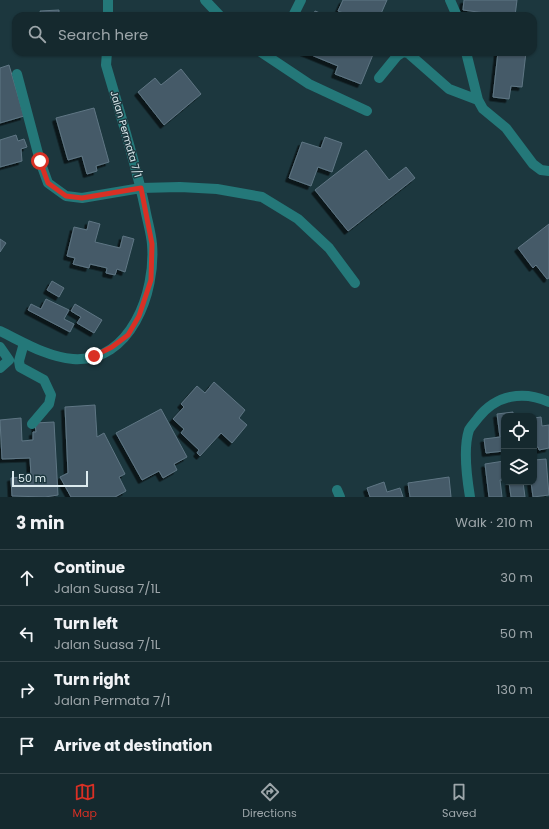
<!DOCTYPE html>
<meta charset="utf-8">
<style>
:root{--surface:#15292e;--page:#1e3136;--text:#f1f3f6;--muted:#9da6aa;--line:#34454a;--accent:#d93025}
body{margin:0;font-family:Poppins,sans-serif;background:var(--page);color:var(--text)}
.controls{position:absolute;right:12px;bottom:12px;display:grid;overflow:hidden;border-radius:8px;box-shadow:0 1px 3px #0004}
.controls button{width:36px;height:36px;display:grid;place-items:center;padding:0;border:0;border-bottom:1px solid var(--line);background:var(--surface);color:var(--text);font:20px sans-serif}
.scale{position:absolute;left:12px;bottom:10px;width:76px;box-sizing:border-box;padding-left:4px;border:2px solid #dcebef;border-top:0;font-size:11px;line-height:14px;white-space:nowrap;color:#dcebef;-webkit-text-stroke:3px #1c373e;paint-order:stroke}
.stop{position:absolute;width:12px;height:12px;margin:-9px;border:3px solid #d93025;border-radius:50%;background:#fff}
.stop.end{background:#d93025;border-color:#fff;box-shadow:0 1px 4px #0008}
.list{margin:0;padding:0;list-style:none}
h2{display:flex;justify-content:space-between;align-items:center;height:52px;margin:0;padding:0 16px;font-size:17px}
h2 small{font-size:13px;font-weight:400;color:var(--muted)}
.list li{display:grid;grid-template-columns:26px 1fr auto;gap:12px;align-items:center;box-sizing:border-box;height:56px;padding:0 16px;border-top:1px solid var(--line)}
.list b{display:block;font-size:15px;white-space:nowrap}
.list p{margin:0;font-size:13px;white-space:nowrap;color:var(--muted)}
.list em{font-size:13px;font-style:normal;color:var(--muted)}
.icon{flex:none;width:22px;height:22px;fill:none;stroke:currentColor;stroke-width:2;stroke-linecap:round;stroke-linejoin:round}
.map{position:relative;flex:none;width:549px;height:497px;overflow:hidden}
.search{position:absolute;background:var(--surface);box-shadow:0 1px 3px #0004;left:12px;right:12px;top:12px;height:44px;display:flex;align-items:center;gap:10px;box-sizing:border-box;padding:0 14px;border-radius:12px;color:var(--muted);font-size:15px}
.sheet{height:276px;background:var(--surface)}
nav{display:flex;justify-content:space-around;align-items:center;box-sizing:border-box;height:56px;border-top:1px solid var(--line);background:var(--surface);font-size:11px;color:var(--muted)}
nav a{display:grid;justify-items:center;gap:2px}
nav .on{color:var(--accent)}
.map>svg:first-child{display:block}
</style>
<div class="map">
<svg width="549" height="497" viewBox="0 0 549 497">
<defs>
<filter id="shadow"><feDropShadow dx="-3.5" dy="3.5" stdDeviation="0" flood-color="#0009"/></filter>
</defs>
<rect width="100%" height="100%" fill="#1c373e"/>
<path fill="#455a68" stroke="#5f7684" filter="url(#shadow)" d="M343 0H387L380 16H351L338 11Z
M464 0H517L515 16H485V13L463 10Z
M59 10V16H41L40 11Z
M315 11 325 15V16H313Z
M304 52H374L361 84 335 74 338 66Z
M498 52H526L522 87 511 86 509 99 493 97Z
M9 65 24 116 0 123V68Z
M181 69 201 94 164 125 138 92 155 78 161 85Z
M94 108 109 162 96 166 97 171 87 174 82 156 68 160 56 118Z
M16 135 18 141 24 139 27 147 21 149 22 161 0 167V140Z
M325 137 342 143 332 172 318 167 311 186 289 178 302 142 321 148Z
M366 150 389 180 406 167 415 178 348 231 315 190Z
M89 221 100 224 95 242 120 248 123 236 134 239 125 272 117 269 115 275 106 273 107 268 90 264 89 268 73 264 75 258 67 256 74 227 87 230Z
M549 224V278L547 279 536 265 533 268 518 248Z
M0 239 6 243 0 252Z
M52 281 64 288 59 297 47 290Z
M46 299 69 310 64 319 74 324 70 332 28 310 31 304 41 309Z
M75 304 102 320 94 333 77 323 81 317 71 311Z
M214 382 245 410 239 418 247 425 232 443 221 433 200 456 197 453 199 450 181 433 184 429 173 419 184 407 181 404 197 386 205 393Z
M95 405 97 437 104 433 125 474 119 477 126 491 115 497H71L60 477 68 473 65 407Z
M161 409 187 457 174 464 177 470 163 478 159 471 142 480 116 433Z
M513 412V416H504V451L486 453 484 439 500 437 497 414Z
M541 417 542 426 549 425V448L539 450 538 447 534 448V418Z
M21 418 22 441 33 440V432H36L35 423 54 422 58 495 45 497 12 496 11 478 31 476 30 458 2 459 0 420Z
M546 459 549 495 533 497 531 482H534V460Z
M504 461V480H500L502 497H489L485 464Z
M449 477 451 497H410L408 483Z
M384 482 387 492 400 488 403 497H370L367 488Z
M509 482H523L525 497H511Z"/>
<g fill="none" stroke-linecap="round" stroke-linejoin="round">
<path stroke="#247879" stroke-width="10" d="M205 0 220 16
M450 0 457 16
M108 16V0
M293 16 301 0
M261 52 309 84 367 111
M466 52 478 100 483 109 506 128 533 164 541 170 549 171
M17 74 40 161 48 183 66 196 82 198 141 188 180 187 217 189 262 197 298 219 329 248 355 283
M379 78 397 56 403 52 408 53 449 89 478 100
M0 331C23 342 47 357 73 359 131 363 156 292 152 244 151 232 147 220 145 208 135 160 120 113 106 65L107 52
M24 343 19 361 20 367 44 380 51 395 49 404 32 424
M0 347 9 360 0 368
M337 490 340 497
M470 497C467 479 463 448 469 430 471 426 476 421 478 418 496 395 523 390 549 402"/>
</g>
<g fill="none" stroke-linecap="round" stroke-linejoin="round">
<path stroke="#d93025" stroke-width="5" d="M40 161 48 183 66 196 82 198 141 188 152 244 151 280 139 316 128 335 112 347 94 356"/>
</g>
<g text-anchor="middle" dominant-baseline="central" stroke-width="3" stroke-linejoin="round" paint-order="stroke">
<g font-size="10" fill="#dcebef" stroke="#1c373e">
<text transform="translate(126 134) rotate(74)">Jalan Permata 7/1</text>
</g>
</g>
</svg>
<div class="controls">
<button><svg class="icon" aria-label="locate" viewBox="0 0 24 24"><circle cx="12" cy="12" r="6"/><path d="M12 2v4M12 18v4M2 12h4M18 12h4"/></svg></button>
<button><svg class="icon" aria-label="layers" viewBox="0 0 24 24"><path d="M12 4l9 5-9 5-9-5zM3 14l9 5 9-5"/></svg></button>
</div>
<div class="scale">50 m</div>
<div class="stop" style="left:40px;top:161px"></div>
<div class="stop end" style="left:94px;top:356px"></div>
<div class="search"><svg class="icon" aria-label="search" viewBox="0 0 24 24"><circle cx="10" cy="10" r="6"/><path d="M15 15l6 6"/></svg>Search here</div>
</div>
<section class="sheet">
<h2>3 min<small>Walk · 210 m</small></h2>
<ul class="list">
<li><svg class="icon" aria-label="ahead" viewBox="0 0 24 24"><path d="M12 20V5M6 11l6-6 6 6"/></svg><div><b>Continue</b><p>Jalan Suasa 7/1L</p></div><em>30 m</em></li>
<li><svg class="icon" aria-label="left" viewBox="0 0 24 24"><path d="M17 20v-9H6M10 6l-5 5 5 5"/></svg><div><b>Turn left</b><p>Jalan Suasa 7/1L</p></div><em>50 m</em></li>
<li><svg class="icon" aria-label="right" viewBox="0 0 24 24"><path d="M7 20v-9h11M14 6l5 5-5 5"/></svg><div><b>Turn right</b><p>Jalan Permata 7/1</p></div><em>130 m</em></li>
<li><svg class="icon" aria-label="arrive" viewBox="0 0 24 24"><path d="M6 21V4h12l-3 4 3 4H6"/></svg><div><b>Arrive at destination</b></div></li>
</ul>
</section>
<nav>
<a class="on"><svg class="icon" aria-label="map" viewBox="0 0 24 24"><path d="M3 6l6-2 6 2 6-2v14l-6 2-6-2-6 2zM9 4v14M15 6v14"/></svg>Map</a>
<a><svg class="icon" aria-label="directions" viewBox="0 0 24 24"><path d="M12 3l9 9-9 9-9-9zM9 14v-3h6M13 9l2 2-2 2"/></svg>Directions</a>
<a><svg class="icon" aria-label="saved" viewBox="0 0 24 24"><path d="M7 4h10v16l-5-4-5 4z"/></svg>Saved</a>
</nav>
